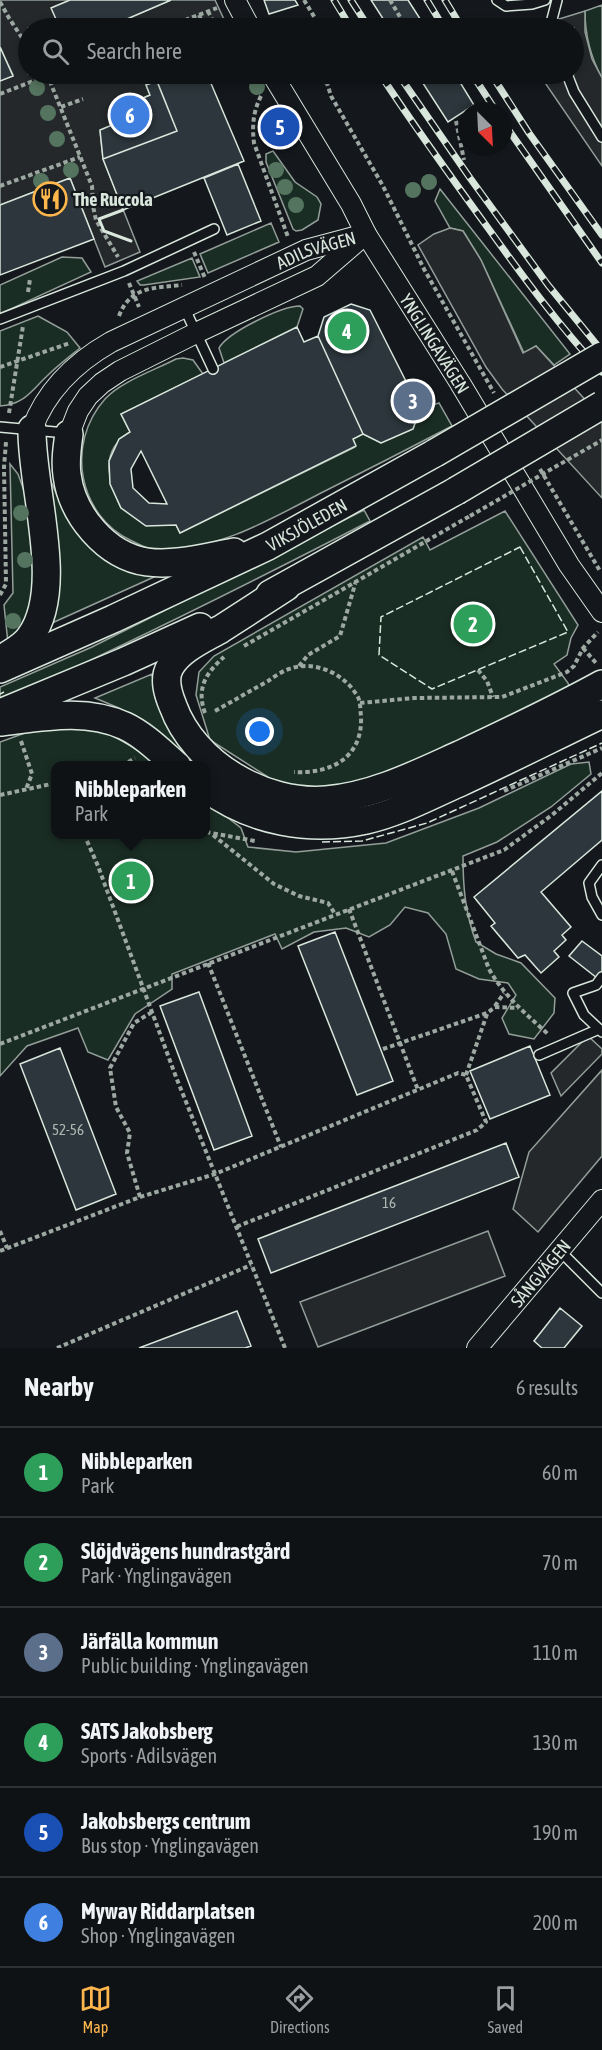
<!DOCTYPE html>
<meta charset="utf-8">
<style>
:root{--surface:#0f1215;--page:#181b1e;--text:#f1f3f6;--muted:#9b9ea0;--line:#2f3234;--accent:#ffb74d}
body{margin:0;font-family:"Asap Condensed",sans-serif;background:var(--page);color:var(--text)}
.compass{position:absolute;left:458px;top:102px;width:54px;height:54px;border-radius:50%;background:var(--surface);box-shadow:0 3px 9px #0003;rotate:156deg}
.you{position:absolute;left:260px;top:732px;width:21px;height:21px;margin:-15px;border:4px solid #fff;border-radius:50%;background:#1a73e8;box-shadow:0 0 0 9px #1a73e833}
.badge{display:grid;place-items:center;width:39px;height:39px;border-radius:50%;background:var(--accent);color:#fff;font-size:20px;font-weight:700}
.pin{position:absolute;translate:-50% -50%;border:3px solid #fff;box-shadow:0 2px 6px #0006}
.popup{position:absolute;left:51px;top:761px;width:159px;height:78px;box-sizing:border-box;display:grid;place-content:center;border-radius:12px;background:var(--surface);filter:drop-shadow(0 2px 4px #0005);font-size:20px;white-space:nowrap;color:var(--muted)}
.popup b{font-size:22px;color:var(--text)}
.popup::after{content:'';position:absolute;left:50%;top:100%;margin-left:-12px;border:12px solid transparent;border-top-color:var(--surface)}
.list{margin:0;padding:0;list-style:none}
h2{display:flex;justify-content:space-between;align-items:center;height:78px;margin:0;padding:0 24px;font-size:26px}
h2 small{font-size:20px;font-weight:400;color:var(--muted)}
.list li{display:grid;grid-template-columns:39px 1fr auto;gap:18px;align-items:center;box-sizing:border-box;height:90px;padding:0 24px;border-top:2px solid var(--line)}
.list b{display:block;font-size:22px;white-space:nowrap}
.list p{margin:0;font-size:20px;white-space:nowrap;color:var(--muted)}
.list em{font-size:20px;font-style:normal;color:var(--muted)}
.icon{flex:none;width:33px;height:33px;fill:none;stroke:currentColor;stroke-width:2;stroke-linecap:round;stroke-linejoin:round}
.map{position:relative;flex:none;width:602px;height:1348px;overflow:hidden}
.search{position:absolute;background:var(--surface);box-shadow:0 3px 9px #0003;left:18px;right:18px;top:18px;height:66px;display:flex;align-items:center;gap:15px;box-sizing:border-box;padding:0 21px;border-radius:33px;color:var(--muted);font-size:22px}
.sheet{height:618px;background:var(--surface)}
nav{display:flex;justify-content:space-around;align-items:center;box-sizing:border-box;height:84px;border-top:2px solid var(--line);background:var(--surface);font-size:16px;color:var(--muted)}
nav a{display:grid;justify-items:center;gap:3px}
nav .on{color:var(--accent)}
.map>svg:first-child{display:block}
</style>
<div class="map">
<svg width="602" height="1348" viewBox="0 0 602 1348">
<rect width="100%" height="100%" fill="#14181c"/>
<path fill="#1a2d24" stroke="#939e99" stroke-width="1.5" d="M602 5V78C590 56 585 36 585 11Z
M273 151 295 182 317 197 321 204 318 220 302 230 296 231 293 229 266 162V154Z
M440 189 570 354 554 365 536 346 524 353 481 260 463 231 450 228 435 201Z
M271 223 279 242 208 273 200 254Z
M62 257 82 258 91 272 0 314V285Z
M192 258 200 277 144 285H140L137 281Z
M300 306 303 309 297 327 224 363 219 348C228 332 282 306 300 306Z
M38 316 67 332 80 348C69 357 57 366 47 376 32 390 24 405 0 406V331Z
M183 358 193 360 203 374 121 414 130 432C99 451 108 480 121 508L176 525 180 533 355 447 353 439 363 434 381 443 413 429 420 409 439 403 452 426C408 449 363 472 319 494 269 520 220 549 163 550 152 551 142 546 132 541 78 516 65 444 105 399 120 382 155 370 176 359Z
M10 464 18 474 27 499 38 583 25 628 8 643 4 605 13 593Z
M46 470C62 506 73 540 110 561 122 568 140 572 154 577L52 623Z
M364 510 370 521C248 584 125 646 0 702V687L92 647Z
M505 511 578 625 571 638 567 655 554 664 568 683 570 689 415 763 337 790 279 784 210 740 196 695 199 672 214 656 423 537 430 550Z
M152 674 156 701 166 721 201 765H191L166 743 121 709 95 698Z
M73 726 108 733 138 750 159 765 56 766V834H206V801L241 828 248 847 296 852 386 843 479 808 571 764 589 762 591 774 551 807 497 842 463 856C463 887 465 912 476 942L496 954 521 963 555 998 554 1013 534 1039 509 1034 502 1018 516 995 508 983 479 979 456 969 446 934 428 913 405 907 390 925 369 937 346 928 314 932 282 949 275 934 172 974V989L135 1014 108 1060 88 1052 78 1028 27 1046 0 1076V742L36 729Z"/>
<path fill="#24282b" stroke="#939e99" stroke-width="1.5" d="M0 0H70L52 8 60 28H28V74H154L157 81 146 85 150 95 134 102 137 109 124 120 100 131 103 159 140 252 105 267 70 178 0 205V81L13 75 0 47Z
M171 0H215L228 28H106Z
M585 11V32L592 59 602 78V166L539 74H574V28H530Z
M450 228 463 231 481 260 523 353 536 346 602 418V498L502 389 486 367 418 245 434 234Z
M588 1036 602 1049V1054L561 1096 551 1073Z
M602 1070V1156L538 1232 513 1209 529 1152Z
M488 1231 505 1276 318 1347 300 1302Z"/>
<path fill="#2c363c" stroke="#d8e6dc" stroke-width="1.5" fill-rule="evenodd" d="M70 0H171L106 28H60L51 8Z
M264 0H295L298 5 269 14Z
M371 0H408L426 28H389Z
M0 47 13 76 0 81Z
M154 74H207L244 161 123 210 103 159 177 131Z
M417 74H455L474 105 448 122Z
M157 81 177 131 103 159 100 130 124 120 122 115 137 109 134 102 150 95 146 85Z
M238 164 261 221 227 235 204 178Z
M70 178 94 239 0 275V205Z
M351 304 370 310 420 409 413 429 381 443 363 434 318 336 324 317Z
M297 327 304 342 318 336 363 434 353 439 356 446 180 533 176 525 146 526 121 508 110 484 109 461 119 439 130 432 121 414ZM141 451 167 504 149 503 133 488 131 469Z
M602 791V840L541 892 571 927 562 935 566 940 554 951 559 957 541 973 525 955 518 958 491 926 495 923 474 897Z
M335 932 393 1081 357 1095 298 946Z
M582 941 602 956V972L597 978 569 956Z
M199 992 252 1136 214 1150 160 1006Z
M530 1046 550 1095 490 1119 470 1071Z
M60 1048 116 1194 76 1210 20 1064Z
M506 1143 519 1177 271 1273 258 1239Z
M560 1308 582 1326 564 1348H542L534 1341Z
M237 1311 251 1346 245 1348H139Z"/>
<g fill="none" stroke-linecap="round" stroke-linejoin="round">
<g stroke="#d8e6dc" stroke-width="12">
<path id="lane" d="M497 0 506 6 532 4 545 0
M552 28 551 23 557 0
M567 74 574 92 602 137
M184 307 213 369
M0 319 124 271 214 229
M0 427 66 433
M602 865 589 883 592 897 602 915
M602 977 596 985 573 993 584 1015 602 1032
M539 1055 599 1029
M559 1250 602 1293"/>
</g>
<g stroke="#d8e6dc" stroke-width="22">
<g id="street">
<path d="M235 0 250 28"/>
<path id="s1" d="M272 74 351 204 366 234 460 383 569 565 602 612"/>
<path id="s2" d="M32 429C46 391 76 362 111 342L306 250 366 234"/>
<path d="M69 434 78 411 88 396 102 383 120 371 196 333 317 276 361 238"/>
<path id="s3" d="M477 1348 602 1200"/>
</g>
</g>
<g stroke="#d8e6dc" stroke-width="30">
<g id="secondary">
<path d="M69 434C67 448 65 461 67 475 72 515 106 556 147 562 175 566 206 557 234 552"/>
<path d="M286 587C264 601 243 615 221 629 204 639 180 649 170 667 163 679 168 694 173 706 194 764 264 805 326 800 373 796 417 774 459 755 508 732 555 710 602 684"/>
<path d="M270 594 456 491"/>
<path d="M5 657C14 651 24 646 30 637 66 588 31 488 32 429"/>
<path id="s4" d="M0 669 113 619 268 546 435 453"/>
<path d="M0 713 123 662 200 627"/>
<path d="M1 722C43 717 85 708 125 726 144 735 161 752 177 766"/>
<path d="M206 788C252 822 310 832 366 820 398 813 429 796 459 783 507 761 554 737 602 714"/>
</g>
</g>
<path stroke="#9da8a2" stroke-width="4" stroke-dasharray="4.5 3" stroke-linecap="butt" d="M304 0 321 28
M390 0 403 22
M0 2 9 18 28 47
M208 11 216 28
M199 15 205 28
M164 28 217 8
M47 74 92 186 93 206 96 220 118 257
M328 74 327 83 331 96 383 186 424 269 494 393
M296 75 310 77 327 83
M0 94 51 74
M261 96C253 112 252 126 254 143L288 237
M61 107 83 99
M456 121 464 160
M0 186 80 157
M194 252 205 278
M129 283 139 307
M28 292 30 279
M119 316C130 286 155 288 182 285
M0 367 70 343
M9 413 23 326
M540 469 600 571
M0 595 6 584 4 467 6 442
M244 646 470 516
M583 648 596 663
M299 666 308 655 340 636 356 581
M478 670 487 681 493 697
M360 703 414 698 502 697 567 672 574 666 583 648 598 632
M215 711C233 701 250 691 268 681 275 676 284 670 292 668 315 661 343 673 356 694 361 700 360 709 361 716 363 757 332 774 294 772
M205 713C196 688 206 673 224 657
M21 741 32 774 26 789
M122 766 135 758
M504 791 602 748
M0 795 56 783
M206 832 255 841
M84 834 98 866 176 1077 285 1348
M213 835 274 884 299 896 328 903 335 914
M452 871 489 969C504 996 526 1014 549 1035
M349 909 418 1090
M208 963 281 1147
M495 1006 504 993
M0 1044 504 850 552 815 602 773
M383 1049 487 1013 495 1007 518 1008
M466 1075 487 1014
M140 1197 127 1153 130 1133 116 1107 110 1068 134 1023 152 1012
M0 1231 7 1248
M0 1251 140 1197 215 1174 458 1073 466 1075 486 1122 477 1130 236 1227
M57 1348 251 1265"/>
<use href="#lane" stroke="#14181c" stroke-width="9"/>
<use href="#street" stroke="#14181c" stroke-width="20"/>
<use href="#secondary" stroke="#14181c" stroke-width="27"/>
<g stroke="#d8e6dc" stroke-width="7">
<path id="rail" d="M334 0 351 28
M351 0 369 28
M427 0 444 28
M445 0 462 28
M380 74C414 126 451 177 488 228 524 278 560 327 602 372
M398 74 470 178 548 285 602 351
M472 74 496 111
M491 74 529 133 602 235
M503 122 602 263"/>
</g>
<use href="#rail" stroke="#14181c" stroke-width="4.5" stroke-dasharray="14" stroke-linecap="butt"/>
<g stroke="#d8e6dc" stroke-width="30" stroke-linecap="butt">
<path id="secondary-bridge" d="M435 453 602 356
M456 491 602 405"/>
</g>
<path stroke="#9da8a2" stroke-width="4" stroke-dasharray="4.5 3" stroke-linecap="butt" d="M470 516 602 440"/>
<use href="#secondary-bridge" stroke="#14181c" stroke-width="27"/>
<path stroke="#d8e6dc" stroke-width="1.5" stroke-dasharray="8 3" stroke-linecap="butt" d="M520 547 568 632 432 689 379 655 381 617Z
M0 694 4 692
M322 842 362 841 427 823 602 743"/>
<path stroke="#d8e6dc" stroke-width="3" d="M123 210 99 219 104 231 131 241"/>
</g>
<g fill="#55745f">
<circle cx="257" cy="87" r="8"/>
<circle cx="37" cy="88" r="8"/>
<circle cx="48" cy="113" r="8"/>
<circle cx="57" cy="139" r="8"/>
<circle cx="71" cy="170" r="8"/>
<circle cx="276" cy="170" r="8"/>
<circle cx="41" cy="181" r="8"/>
<circle cx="429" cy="182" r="8"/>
<circle cx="285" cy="187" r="8"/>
<circle cx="413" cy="190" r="8"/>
<circle cx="296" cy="205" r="8"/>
<circle cx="21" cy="513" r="8"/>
<circle cx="25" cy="560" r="8"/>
<circle cx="13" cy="621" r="8"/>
</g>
<defs>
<g id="restaurant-ring" transform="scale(1.725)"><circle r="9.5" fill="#14181c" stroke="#ffb74d" stroke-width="1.5"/><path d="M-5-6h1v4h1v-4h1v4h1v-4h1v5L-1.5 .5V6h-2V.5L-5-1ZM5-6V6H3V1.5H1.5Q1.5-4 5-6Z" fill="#ffb74d"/></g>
</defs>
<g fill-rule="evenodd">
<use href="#restaurant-ring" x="50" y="199"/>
</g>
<g text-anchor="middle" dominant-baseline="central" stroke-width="4.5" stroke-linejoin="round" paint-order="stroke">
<g font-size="15" fill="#adbab4">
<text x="68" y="1129">52-56</text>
<text x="389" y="1202">16</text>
</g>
<g font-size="18" font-weight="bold" fill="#d8e6dc" stroke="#14181c" text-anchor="start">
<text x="73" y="199">The Ruccola</text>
</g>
<g font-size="18" fill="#d8e6dc" stroke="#14181c">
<text stroke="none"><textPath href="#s2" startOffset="345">ADILSVÄGEN</textPath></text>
<text stroke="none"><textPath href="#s1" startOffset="315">YNGLINGAVÄGEN</textPath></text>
<text stroke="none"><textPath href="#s4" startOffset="339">VIKSJÖLEDEN</textPath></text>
<text stroke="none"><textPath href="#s3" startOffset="98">SÅNGVÄGEN</textPath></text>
</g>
</g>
</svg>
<svg class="compass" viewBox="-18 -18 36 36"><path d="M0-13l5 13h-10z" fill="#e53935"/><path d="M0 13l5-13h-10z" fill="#9b9ea0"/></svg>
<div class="you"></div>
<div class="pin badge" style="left:131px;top:881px;background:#2e9e5b">1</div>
<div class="popup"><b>Nibbleparken</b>Park</div>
<div class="pin badge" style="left:473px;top:624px;background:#2e9e5b">2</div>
<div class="pin badge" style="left:413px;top:401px;background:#5c6f8a">3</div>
<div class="pin badge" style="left:347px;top:331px;background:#2e9e5b">4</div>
<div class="pin badge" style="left:280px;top:127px;background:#1a4fb4">5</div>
<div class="pin badge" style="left:130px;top:115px;background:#3f7fe0">6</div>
<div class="search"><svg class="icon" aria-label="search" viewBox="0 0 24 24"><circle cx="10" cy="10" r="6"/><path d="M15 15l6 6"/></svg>Search here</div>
</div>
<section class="sheet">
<h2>Nearby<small>6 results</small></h2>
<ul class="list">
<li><span class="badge" style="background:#2e9e5b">1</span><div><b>Nibbleparken</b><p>Park</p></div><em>60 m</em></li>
<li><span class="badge" style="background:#2e9e5b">2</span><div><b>Slöjdvägens hundrastgård</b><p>Park · Ynglingavägen</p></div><em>70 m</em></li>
<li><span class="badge" style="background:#5c6f8a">3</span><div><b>Järfälla kommun</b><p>Public building · Ynglingavägen</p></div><em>110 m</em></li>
<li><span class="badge" style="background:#2e9e5b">4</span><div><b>SATS Jakobsberg</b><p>Sports · Adilsvägen</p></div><em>130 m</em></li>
<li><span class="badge" style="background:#1a4fb4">5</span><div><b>Jakobsbergs centrum</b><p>Bus stop · Ynglingavägen</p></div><em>190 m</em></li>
<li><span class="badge" style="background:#3f7fe0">6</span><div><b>Myway Riddarplatsen</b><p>Shop · Ynglingavägen</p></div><em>200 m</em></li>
</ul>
</section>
<nav>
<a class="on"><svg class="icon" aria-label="map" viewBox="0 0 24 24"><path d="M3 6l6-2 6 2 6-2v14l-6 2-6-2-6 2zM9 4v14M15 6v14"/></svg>Map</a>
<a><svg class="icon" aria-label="directions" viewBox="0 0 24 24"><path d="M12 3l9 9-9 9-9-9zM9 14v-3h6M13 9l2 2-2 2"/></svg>Directions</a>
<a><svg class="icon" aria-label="saved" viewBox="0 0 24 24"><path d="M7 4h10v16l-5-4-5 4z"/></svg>Saved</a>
</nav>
